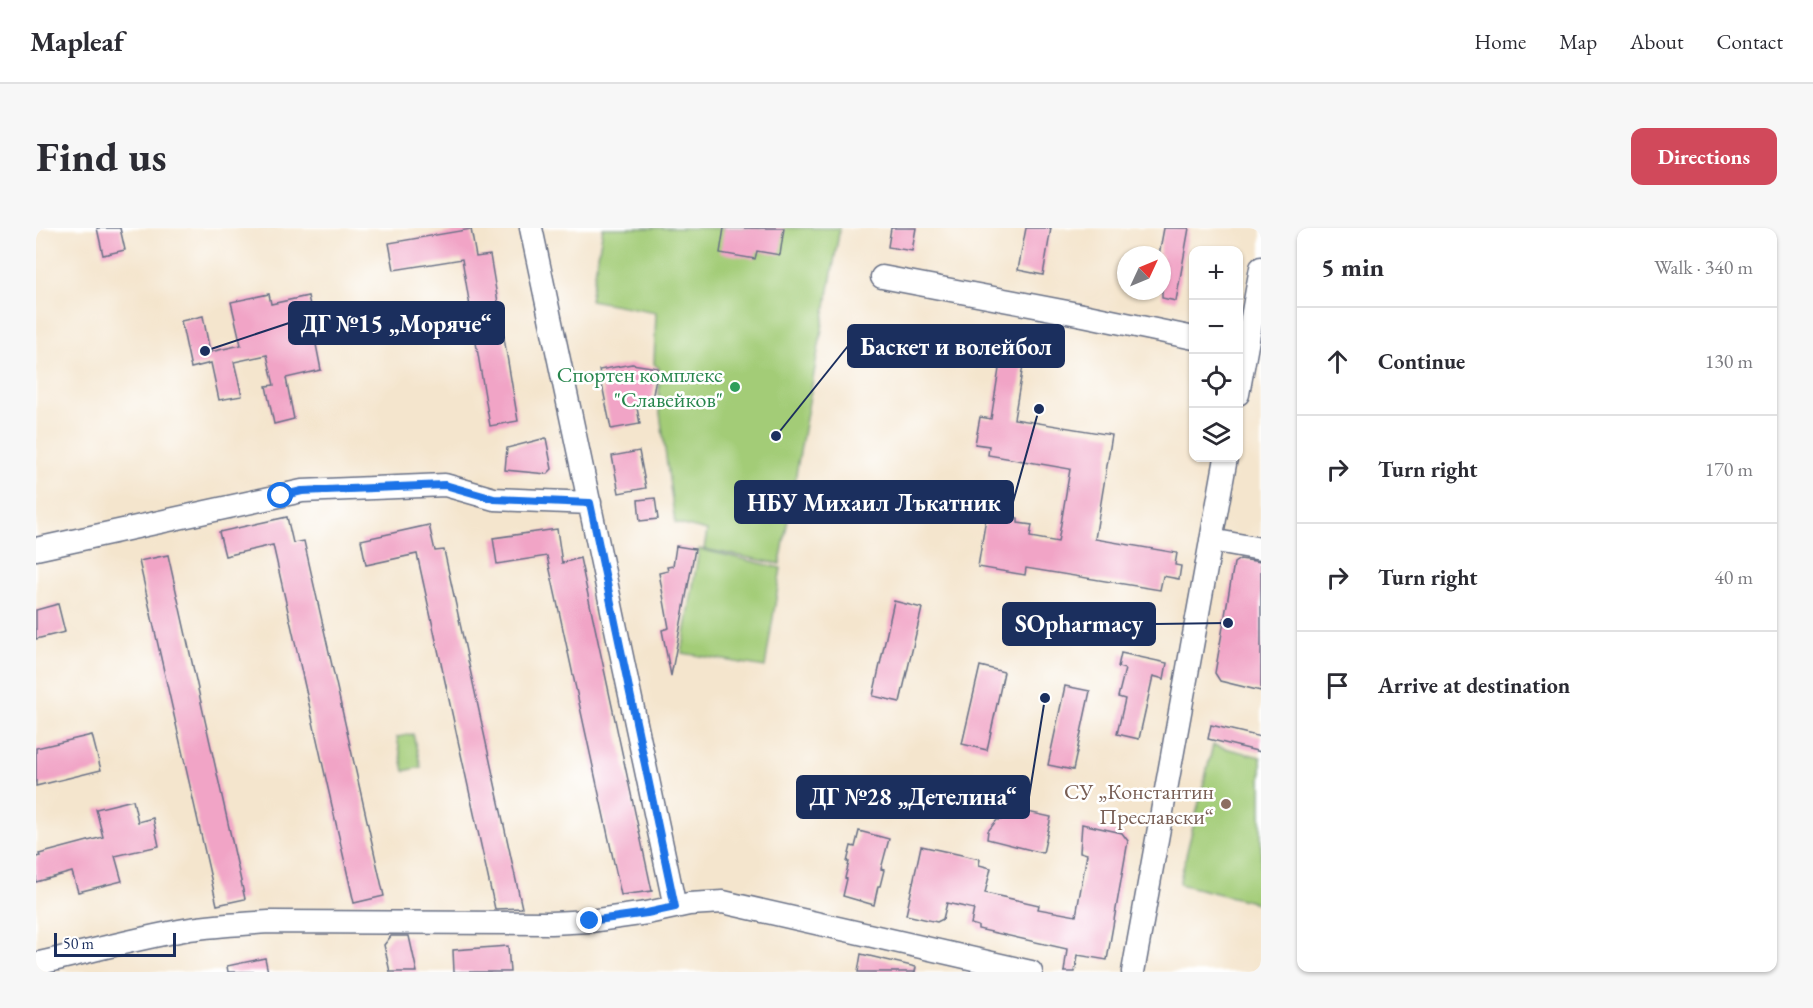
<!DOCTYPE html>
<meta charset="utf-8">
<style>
:root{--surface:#fff;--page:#f7f7f7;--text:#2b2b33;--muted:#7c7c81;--line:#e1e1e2;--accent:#d1495b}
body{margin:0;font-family:"EB Garamond",serif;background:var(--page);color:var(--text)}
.controls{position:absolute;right:18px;top:18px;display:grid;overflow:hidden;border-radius:12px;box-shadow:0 2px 4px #0004}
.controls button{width:54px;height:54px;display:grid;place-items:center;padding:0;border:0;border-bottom:2px solid var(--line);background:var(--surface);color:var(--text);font:30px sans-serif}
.compass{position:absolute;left:1081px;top:18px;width:54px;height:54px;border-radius:50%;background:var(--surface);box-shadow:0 2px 4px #0004;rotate:46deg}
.scale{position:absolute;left:18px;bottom:15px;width:122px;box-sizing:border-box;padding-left:6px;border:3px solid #1b2f5e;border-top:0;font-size:16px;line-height:21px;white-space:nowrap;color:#1b2f5e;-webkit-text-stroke:4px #fff;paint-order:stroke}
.stop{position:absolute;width:18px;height:18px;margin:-14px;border:4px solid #1a73e8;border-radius:50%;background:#fff}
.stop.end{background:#1a73e8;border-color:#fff;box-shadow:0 2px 6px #0008}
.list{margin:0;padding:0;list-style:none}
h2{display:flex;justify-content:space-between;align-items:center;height:78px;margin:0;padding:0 24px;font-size:26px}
h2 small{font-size:20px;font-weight:400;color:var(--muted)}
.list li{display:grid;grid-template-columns:39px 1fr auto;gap:18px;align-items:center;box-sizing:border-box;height:108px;padding:0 24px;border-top:2px solid var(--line)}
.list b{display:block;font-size:22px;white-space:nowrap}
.list em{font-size:20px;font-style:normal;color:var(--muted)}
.icon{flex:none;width:33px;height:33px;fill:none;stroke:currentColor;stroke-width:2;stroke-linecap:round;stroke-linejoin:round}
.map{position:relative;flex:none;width:1225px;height:744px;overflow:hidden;border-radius:12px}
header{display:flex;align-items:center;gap:36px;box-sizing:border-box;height:84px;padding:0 30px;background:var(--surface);border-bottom:2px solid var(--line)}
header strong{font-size:28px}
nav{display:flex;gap:33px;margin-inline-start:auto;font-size:21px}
.intro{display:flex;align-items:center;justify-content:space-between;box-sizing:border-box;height:144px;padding:0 36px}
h1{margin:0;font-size:42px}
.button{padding:15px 27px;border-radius:12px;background:var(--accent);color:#fff;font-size:21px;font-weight:700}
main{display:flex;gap:36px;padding:0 36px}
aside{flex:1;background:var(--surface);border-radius:12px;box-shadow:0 2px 4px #0004}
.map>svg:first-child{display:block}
</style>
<header>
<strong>Mapleaf</strong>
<nav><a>Home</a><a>Map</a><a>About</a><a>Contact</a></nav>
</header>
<div class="intro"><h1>Find us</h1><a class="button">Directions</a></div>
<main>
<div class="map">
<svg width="1225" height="744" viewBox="0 0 1225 744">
<rect width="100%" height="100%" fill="#fff"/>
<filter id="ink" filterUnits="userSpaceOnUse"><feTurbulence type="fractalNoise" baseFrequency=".0167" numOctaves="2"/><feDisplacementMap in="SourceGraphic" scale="12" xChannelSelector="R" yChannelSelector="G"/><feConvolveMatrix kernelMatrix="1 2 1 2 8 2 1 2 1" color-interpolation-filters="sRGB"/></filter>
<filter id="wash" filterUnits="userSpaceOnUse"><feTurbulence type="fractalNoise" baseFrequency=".008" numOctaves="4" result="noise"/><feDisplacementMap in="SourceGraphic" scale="24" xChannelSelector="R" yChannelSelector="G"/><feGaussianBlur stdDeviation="1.35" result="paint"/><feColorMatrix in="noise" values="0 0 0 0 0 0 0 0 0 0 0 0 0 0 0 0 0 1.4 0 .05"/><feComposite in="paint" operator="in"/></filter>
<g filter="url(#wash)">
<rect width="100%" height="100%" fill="#f4e5cd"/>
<path fill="#a3cc77" stroke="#5f7e6a" stroke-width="1.5" d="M567 0H804L744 336 668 321 671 303 639 295 623 178V140L618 136 620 84 554 72Z
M663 321 745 340 729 439 646 425Z
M377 506 385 539 368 543 361 509Z
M1177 517 1225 529V676L1143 656Z"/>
<g id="blocks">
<path fill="#f1a4c6" d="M61 0H84L89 22 67 27Z
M688 0H748L744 27 721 23 719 31 684 25Z
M855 0H880L876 23 852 19Z
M990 0H1015L1007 47 982 42Z
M1128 0H1153L1140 73 1126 70V27H1123Z
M435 1 440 29 454 27 482 193 454 198 426 31 358 42 353 15Z
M233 66 235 76 272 68 278 96H276L285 142 250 150 258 191 238 196 230 158 238 157 231 127 198 134 206 168 183 172 175 135 155 140 145 93 167 88 174 124 205 117 195 74Z
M967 116 990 120 978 191 1076 207 1059 311 1141 325 1139 337 1145 338 1143 351 1127 348 1124 362 990 340 989 347 942 339 951 284 982 290V295L996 297 994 309 1022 314 1034 241 952 227 953 218 939 216 944 189 955 191Z
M596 136 622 140 615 177 601 180 604 196 575 201 563 142Z
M510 210 516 241 511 246 469 242 471 220Z
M603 223 610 260 583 265 576 228Z
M619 270 622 291 604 293 602 272Z
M251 289 257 315 268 313 348 668 318 675 237 317 189 328 183 304Z
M393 297 399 323 408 322 486 680 459 681 381 326 330 337 325 312Z
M521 301 526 335 544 330 616 663 585 667 511 328 461 336 457 310Z
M640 318 659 321 635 448 626 402 633 400 623 345 632 343 631 339 637 338Z
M132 327 209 671 181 677 103 333Z
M1204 331 1225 334V463L1184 453 1179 445 1198 335Z
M858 373 886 380 864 474 837 468Z
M22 376 29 404 0 411V382Z
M1085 425 1131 435 1128 451 1117 448 1103 511 1081 506 1089 471 1082 469 1089 441 1082 439Z
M944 438 968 444 951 522 926 516Z
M1029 458 1054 463 1037 542 1012 537Z
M1175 497 1225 509V524L1172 511Z
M56 507 65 542 0 558V520Z
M97 572 102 594 117 590 123 618 79 628 86 653 42 664 36 644 0 654V629L4 628 3 626 67 609 60 581Z
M968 579 1015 589 1007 625 951 611 952 603 961 592H965Z
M1046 596 1086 605 1092 613 1071 732 1042 727 1039 744H1028L1031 721 942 701V698L935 696 938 681 911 675 907 691 901 694 870 687 885 618 944 631 943 637 955 640 949 665 1003 677 1002 681 1040 688 1051 626 1044 624Z
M823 603 853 611 845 641 848 642 844 658H842L838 677 807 668 811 651 809 650 813 634H811L815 618 819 619Z
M355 708H373L381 744H354L348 717Z
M472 718 474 744H418L417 722Z
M825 726 880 739 879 744H822Z
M229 730 232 744H192L191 738Z"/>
</g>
</g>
<g filter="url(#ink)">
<use href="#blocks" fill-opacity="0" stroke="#676f85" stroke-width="1.5"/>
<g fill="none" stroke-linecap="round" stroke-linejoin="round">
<g stroke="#676f85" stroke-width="25">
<path id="minor" d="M495 0 639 679
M846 49 1047 87 1158 110
M1202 166 1225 40
M1175 312 1225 321
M0 321 266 263 409 257 458 271 554 275
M0 736C51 724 102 710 154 701 180 697 207 696 233 694L515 695 554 693 611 685 653 676 687 674 995 744
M1097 744 1190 230"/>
</g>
<use href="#minor" stroke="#fff" stroke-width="22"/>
</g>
</g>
<g fill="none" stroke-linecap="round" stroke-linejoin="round" filter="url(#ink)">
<path stroke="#1a73e8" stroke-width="8" d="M245 268 266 263 409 257 458 271 554 275 639 679 611 685 554 693"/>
</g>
<circle fill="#2e9e5b" stroke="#fff" stroke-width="2" cx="699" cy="159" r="6"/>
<circle fill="#8d6e63" stroke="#fff" stroke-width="2" cx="1190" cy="576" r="6"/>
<g text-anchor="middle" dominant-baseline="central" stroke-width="5" stroke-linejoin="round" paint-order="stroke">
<g font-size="22" fill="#27864d" stroke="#fff" text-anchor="end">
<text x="687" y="146">Спортен комплекс<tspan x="687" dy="25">"Славейков"</tspan></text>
</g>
<g font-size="22" fill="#785e54" stroke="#fff" text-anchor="end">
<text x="1178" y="563">СУ „Константин<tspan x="1178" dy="25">Преславски“</tspan></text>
</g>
</g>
<path fill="none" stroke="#1b2f5e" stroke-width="2" d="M169 123L253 95M740 208L812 118M1003 181L977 274M1192 395L1119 396M1009 470L993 569"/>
<g fill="#1b2f5e" stroke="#fff" stroke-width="2">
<circle cx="169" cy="123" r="6"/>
<circle cx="740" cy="208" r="6"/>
<circle cx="1003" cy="181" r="6"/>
<circle cx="1192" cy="395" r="6"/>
<circle cx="1009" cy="470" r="6"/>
</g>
<g fill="#1b2f5e" stroke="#1b2f5e" stroke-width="2">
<rect x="253" y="74" width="215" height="42" rx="6"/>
<rect x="812" y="97" width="216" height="42" rx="6"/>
<rect x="699" y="253" width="278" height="42" rx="6"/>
<rect x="967" y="375" width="152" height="42" rx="6"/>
<rect x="761" y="548" width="232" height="42" rx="6"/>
</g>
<g font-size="24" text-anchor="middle" font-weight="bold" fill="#fff">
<text x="360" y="104">ДГ №15 „Моряче“</text>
<text x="920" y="127">Баскет и волейбол</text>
<text x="838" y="283">НБУ Михаил Лъкатник</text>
<text x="1043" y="404">SOpharmacy</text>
<text x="877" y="577">ДГ №28 „Детелина“</text>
</g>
</svg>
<div class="controls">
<button>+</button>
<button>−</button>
<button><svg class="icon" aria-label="locate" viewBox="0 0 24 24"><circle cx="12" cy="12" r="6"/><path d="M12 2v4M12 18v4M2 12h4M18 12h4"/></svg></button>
<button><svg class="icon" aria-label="layers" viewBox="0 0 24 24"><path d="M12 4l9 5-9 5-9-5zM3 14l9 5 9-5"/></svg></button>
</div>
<svg class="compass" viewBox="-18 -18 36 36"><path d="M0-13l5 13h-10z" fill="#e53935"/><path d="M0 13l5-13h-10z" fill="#7c7c81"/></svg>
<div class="scale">50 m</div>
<div class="stop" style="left:245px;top:268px"></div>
<div class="stop end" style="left:554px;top:693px"></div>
</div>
<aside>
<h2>5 min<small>Walk · 340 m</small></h2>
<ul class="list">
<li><svg class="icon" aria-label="ahead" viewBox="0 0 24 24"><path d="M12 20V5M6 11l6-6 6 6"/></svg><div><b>Continue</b></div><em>130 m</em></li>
<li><svg class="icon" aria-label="right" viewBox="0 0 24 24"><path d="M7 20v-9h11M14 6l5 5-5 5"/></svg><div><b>Turn right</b></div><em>170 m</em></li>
<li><svg class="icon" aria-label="right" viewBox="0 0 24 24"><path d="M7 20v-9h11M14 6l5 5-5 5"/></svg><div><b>Turn right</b></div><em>40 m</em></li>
<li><svg class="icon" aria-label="arrive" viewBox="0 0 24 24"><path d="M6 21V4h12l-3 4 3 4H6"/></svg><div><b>Arrive at destination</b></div></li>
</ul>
</aside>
</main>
